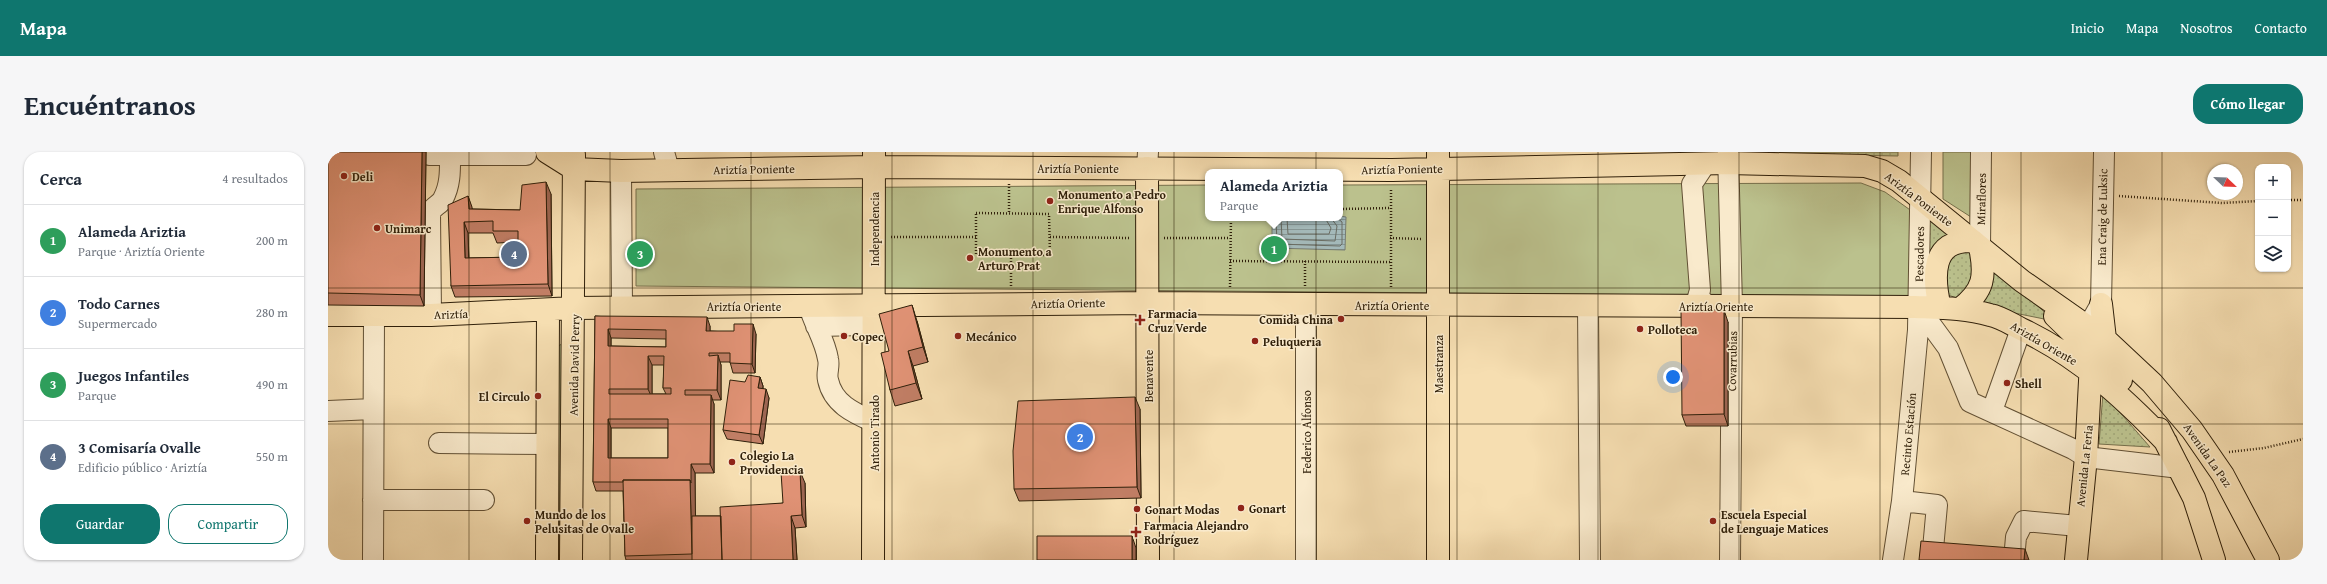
<!DOCTYPE html>
<html lang="es">
<meta charset="utf-8">
<style>
:root{--surface:#fff;--page:#f6f6f7;--text:#1f2937;--muted:#747a83;--line:#e0e1e3;--accent:#0f766e}
body{margin:0;font-family:"Gentium Book Plus",serif;background:var(--page);color:var(--text)}
.controls{position:absolute;right:12px;top:12px;display:grid;overflow:hidden;border-radius:8px;box-shadow:0 1px 3px #0004}
.controls button{width:36px;height:36px;display:grid;place-items:center;padding:0;border:0;border-bottom:1px solid var(--line);background:var(--surface);color:var(--text);font:20px sans-serif}
.compass{position:absolute;left:1879px;top:12px;width:36px;height:36px;border-radius:50%;background:var(--surface);box-shadow:0 1px 3px #0004;rotate:113deg}
.you{position:absolute;left:1345px;top:225px;width:14px;height:14px;margin:-10px;border:3px solid #fff;border-radius:50%;background:#1a73e8;box-shadow:0 0 0 6px #1a73e833}
.badge{display:grid;place-items:center;width:26px;height:26px;border-radius:50%;background:var(--accent);color:#fff;font-size:13px;font-weight:700}
.pin{position:absolute;translate:-50% -50%;border:2px solid #fff;box-shadow:0 1px 4px #0006}
.popup{position:absolute;left:877px;top:17px;width:138px;height:52px;box-sizing:border-box;display:grid;place-content:center;border-radius:8px;background:var(--surface);filter:drop-shadow(0 1px 3px #0005);font-size:13px;white-space:nowrap;color:var(--muted)}
.popup b{font-size:15px;color:var(--text)}
.popup::after{content:'';position:absolute;left:50%;top:100%;margin-left:-8px;border:8px solid transparent;border-top-color:var(--surface)}
.list{margin:0;padding:0;list-style:none}
h2{display:flex;justify-content:space-between;align-items:center;height:52px;margin:0;padding:0 16px;font-size:17px}
h2 small{font-size:13px;font-weight:400;color:var(--muted)}
.list li{display:grid;grid-template-columns:26px 1fr auto;gap:12px;align-items:center;box-sizing:border-box;height:72px;padding:0 16px;border-top:1px solid var(--line)}
.list b{display:block;font-size:15px;white-space:nowrap}
.list p{margin:0;font-size:13px;white-space:nowrap;color:var(--muted)}
.list em{font-size:13px;font-style:normal;color:var(--muted)}
.actions{display:flex;gap:8px;padding:12px 16px}
.actions a{flex:1;padding:9px 0;border:1px solid var(--accent);border-radius:16px;text-align:center;font-size:14px;color:var(--accent)}
.actions .main{background:var(--accent);color:#fff}
.icon{flex:none;width:22px;height:22px;fill:none;stroke:currentColor;stroke-width:2;stroke-linecap:round;stroke-linejoin:round}
.map{position:relative;flex:none;width:1975px;height:408px;overflow:hidden;border-radius:16px}
header{display:flex;align-items:center;gap:24px;box-sizing:border-box;height:56px;padding:0 20px;background:var(--accent);color:#fff}
header strong{font-size:19px}
nav{display:flex;gap:22px;margin-inline-start:auto;font-size:14px}
.intro{display:flex;align-items:center;justify-content:space-between;box-sizing:border-box;height:96px;padding:0 24px}
h1{margin:0;font-size:28px}
.button{padding:10px 18px;border-radius:16px;background:var(--accent);color:#fff;font-size:14px;font-weight:700}
main{display:flex;gap:24px;padding:0 24px}
aside{flex:1;background:var(--surface);border-radius:16px;box-shadow:0 1px 3px #0004}
.map>svg:first-child{display:block}
</style>
<header>
<strong>Mapa</strong>
<nav><a>Inicio</a><a>Mapa</a><a>Nosotros</a><a>Contacto</a></nav>
</header>
<div class="intro"><h1>Encuéntranos</h1><a class="button">Cómo llegar</a></div>
<main>
<aside>
<h2>Cerca<small>4 resultados</small></h2>
<ul class="list">
<li><span class="badge" style="background:#2e9e5b">1</span><div><b>Alameda Ariztia</b><p>Parque · Ariztía Oriente</p></div><em>200 m</em></li>
<li><span class="badge" style="background:#3f7fe0">2</span><div><b>Todo Carnes</b><p>Supermercado</p></div><em>280 m</em></li>
<li><span class="badge" style="background:#2e9e5b">3</span><div><b>Juegos Infantiles</b><p>Parque</p></div><em>490 m</em></li>
<li><span class="badge" style="background:#5c6f8a">4</span><div><b>3 Comisaría Ovalle</b><p>Edificio público · Ariztía</p></div><em>550 m</em></li>
</ul>
<div class="actions"><a class="main">Guardar</a><a>Compartir</a></div>
</aside>
<div class="map">
<svg width="1975" height="408" viewBox="0 0 1975 408">
<defs>
<pattern id="grass-dots" width="8" height="8" patternUnits="userSpaceOnUse"><rect width="8" height="8" fill="#bbc18d"/><path d="M2 2h.1M6 6h.1" fill="none" stroke="#a1a678" stroke-width="1.8" stroke-linecap="round"/></pattern>
<pattern id="water-rules" width="6" height="5" patternUnits="userSpaceOnUse"><rect width="6" height="5" fill="#a4b9b9"/><path d="M0 2.5h6" fill="none" stroke="#869695"/></pattern>
</defs>
<rect width="100%" height="100%" fill="#f6deb1"/>
<filter id="stains"><feTurbulence type="fractalNoise" baseFrequency=".005" numOctaves="4"/><feColorMatrix values="0 0 0 0 .2 0 0 0 0 .09 0 0 0 0 .02 0 0 0 .5 -.17"/></filter>
<radialGradient id="worn" r=".72"><stop offset=".6" stop-color="#630" stop-opacity="0"/><stop offset="1" stop-color="#630" stop-opacity=".3"/></radialGradient>
<path fill="url(#grass-dots)" stroke="#76704c" d="M1409 0H1570V4L1409 1Z
M1594 60 1625 83C1603 92 1603 97 1599 119Z
M1629 99 1643 100 1651 125 1632 147 1620 143 1616 115Z
M1660 108 1726 169 1647 153Z
M234 192 238 408H226L230 194Z
M1775 241 1822 295 1771 292Z"/>
<path fill="#bbc18d" stroke="#76704c" d="M1615 0H1644L1643 65 1615 47Z
M1533 31 1557 40 1585 60 1582 145 308 134V37L880 33V66H1012V33Z"/>
<path fill="url(#water-rules)" stroke="#767c73" d="M1012 64 1018 65 1017 98 944 96V66Z"/>
<g fill="none" stroke-linecap="round" stroke-linejoin="round">
<path stroke="#6a6c62" stroke-width="1" d="M948 66 949 92 1012 94 1014 92V70L1009 66
M953 66 954 87 1007 89 1009 74 1003 66
M959 66 960 82H1001L1003 76 997 66"/>
<g stroke="#625034" stroke-width="22">
<path id="minor" d="M336 0 341 18
M1400 0 1404 154 1402 408
M101 3H198
M1378 11 1364 32 1372 138 1370 145 1380 154
M819 16 820 0
M293 19 294 155
M1652 95 1653 0
M978 153V408
M481 154C486 172 497 188 500 207 502 214 498 221 500 228 505 252 526 261 546 270
M1260 154 1262 408
M1590 155 1620 196 1642 250 1745 297 1758 305 1852 316
M103 163 102 61C105 54 112 53 115 47 123 32 122 17 122 0
M1765 166 1773 152 1776 0
M488 174 538 173 547 162
M0 259 45 257
M1664 259 1693 177
M111 291 220 292
M45 348H156
M1574 349 1609 353 1604 408
M45 408 46 164
M1565 408 1574 349 1590 178 1593 0
M1686 408 1688 385 1696 369 1750 374"/>
</g>
<g stroke="#30200a" stroke-width="24">
<path id="major" d="M219 0 246 17 293 19 546 15 1064 18 1400 11 1537 14 1554 19 1571 29 1694 129 1777 187 1824 231 1864 278 1895 323 1940 408
M1110 0V408
M819 16 820 408
M1773 152 1777 187
M1612 156C1605 126 1602 87 1645 89
M1632 157C1656 139 1658 124 1652 95
M0 163H103L246 156 820 151 1587 155C1612 156 1638 156 1662 163 1673 165 1683 172 1693 177 1750 204 1795 245 1838 290
M1727 164 1793 228
M1831 277 1866 346 1886 408
M219 408 220 158
M243 408 246 3
M545 408 546 0
M1748 408 1758 305 1763 210"/>
</g>
<path stroke="#30200a" stroke-width="2.5" stroke-dasharray="1 2" stroke-linecap="butt" d="M681 32V61
M1791 44 1894 51 1930 49
M1960 48H1975
M1012 57 1063 56
M648 61 721 62 722 103H648Z
M563 85H649
M722 85 803 86
M836 86H902
M1062 86 1094 87
M683 103V136
M902 109 1062 110
M977 109V135
M902 135 903 66
M1063 135V36
M1901 300 1936 296 1975 287"/>
<use href="#minor" stroke="#f9eacc" stroke-width="20"/>
<use href="#major" stroke="#f6deb1" stroke-width="22"/>
</g>
<path fill="#c17e65" stroke="#30200a" fill-rule="evenodd" d="M0 0H98L96 154 0 153Z
M223 42 224 144 127 145 123 134 140 44 144 57 192 58ZM140 81H165L169 91 190 90V105L141 106Z
M267 164 382 174V179L428 182 427 221H405L402 210H392L393 213V248H384L386 252V321H367V364H393L455 351 477 331 478 375 467 376 469 408H298L297 404 295 339H268L265 330ZM283 186 338 187V195L283 194ZM324 213H336L335 236 338 242H324ZM283 276H340V306H283Z
M589 169 600 210 585 214 594 247 567 254 562 238 561 199Z
M1400 170V274H1358L1354 263Z
M432 225 435 234V236L441 246 435 292 399 287 395 278 417 230Z
M812 257 813 346 691 349 686 337Z"/>
<path fill="#9d6652" stroke="#30200a" d="M94 0H98L96 154 92 143Z
M218 30 223 42 224 144 220 132Z
M140 44 144 55 145 69 141 57Z
M136 70 140 81 141 118 137 106Z
M584 153 589 169 600 210 595 195Z
M1396 158 1400 170V274L1396 262Z
M379 165 382 174V188L378 179Z
M425 172 428 182 427 221 424 212Z
M280 177 283 186V204L280 194Z
M580 199 585 214 594 247 588 231Z
M390 203 393 213V248L389 238Z
M320 204 324 213V246L320 237Z
M432 225 435 234 434 245 430 236Z
M438 237 441 246 435 292 431 283Z
M383 243 386 252V321L382 312Z
M807 245 812 257 813 346 809 335Z
M280 267 283 276V316L280 306Z
M363 312 367 321 368 408 364 402 362 328Z
M472 319 477 331 478 375 474 363Z
M463 364 467 376 469 408H465Z
M804 384 808 396V408H804Z
M1697 397 1701 408H1696Z"/>
<path fill="#e09275" stroke="#30200a" fill-rule="evenodd" d="M0 0H94L92 143 0 141Z
M218 30 220 132 123 134 120 53 140 44 141 57 192 58 194 33ZM165 69V79H190V105L137 106 136 70Z
M584 153 595 195 580 199 588 231 562 238 553 201 561 199 551 162Z
M1353 158H1396V262L1354 263Z
M267 164 379 165 378 179H406V172H425L424 212 402 211V201H381V204L390 203 389 238H357V243H383L382 312H363V331L362 328H295V330H265ZM280 177 338 178V195L280 194ZM320 204H336L335 236H343V242H281V237H320ZM280 267H340V306H280Z
M420 223 432 225 430 236 438 237 431 283 395 278 402 228 417 230Z
M807 245 809 335 686 337 685 299 690 249Z
M472 319 474 363 463 364 465 408H394L392 355 455 351 453 320Z
M295 328H362L364 402 297 404Z
M364 364H393L394 408H364Z
M709 384H804V408H709Z
M1593 389 1697 397 1696 408H1591Z"/>
<path fill="none" stroke="#30200a" stroke-width="1" stroke-opacity="0.55" d="M141 0V408M282 0V408M423 0V408M564 0V408M705 0V408M846 0V408M988 0V408M1129 0V408M1270 0V408M1411 0V408M1552 0V408M1693 0V408M1834 0V408M0 136H1975M0 272H1975"/>
<g fill="#8f2418" stroke="#f9eacc" stroke-width="1.5">
<circle cx="16" cy="24" r="4"/>
<circle cx="722" cy="49" r="4"/>
<circle cx="49" cy="76" r="4"/>
<circle cx="642" cy="106" r="4"/>
<circle cx="1013" cy="167" r="4"/>
<path d="M810 162h4v4h4v4h-4v4h-4v-4h-4v-4h4z"/>
<circle cx="1312" cy="177" r="4"/>
<circle cx="516" cy="184" r="4"/>
<circle cx="630" cy="184" r="4"/>
<circle cx="927" cy="189" r="4"/>
<circle cx="1679" cy="231" r="4"/>
<circle cx="210" cy="244" r="4"/>
<circle cx="404" cy="310" r="4"/>
<circle cx="913" cy="356" r="4"/>
<circle cx="809" cy="357" r="4"/>
<circle cx="199" cy="369" r="4"/>
<circle cx="1385" cy="369" r="4"/>
<path d="M806 374h4v4h4v4h-4v4h-4v-4h-4v-4h4z"/>
</g>
<g text-anchor="middle" dominant-baseline="central" stroke-width="3" stroke-linejoin="round" paint-order="stroke">
<g font-size="12" fill="#30200a" stroke="#f9eacc">
<text x="750" y="16">Ariztía Poniente</text>
<text transform="translate(426 17) rotate(-1)">Ariztía Poniente</text>
<text transform="translate(1074 17) rotate(-1)">Ariztía Poniente</text>
<text transform="translate(1591 47) rotate(37)">Ariztía Poniente</text>
<text transform="translate(1653 47) rotate(-89)">Miraflores</text>
<text transform="translate(1774 65) rotate(-89)">Ena Craig de Luksic</text>
<text transform="translate(546 77) rotate(-90)">Independencia</text>
<text transform="translate(1591 102) rotate(-89)">Pescadores</text>
<text transform="translate(740 151) rotate(-1)">Ariztía Oriente</text>
<text x="1064" y="153">Ariztía Oriente</text>
<text x="416" y="154">Ariztía Oriente</text>
<text x="1388" y="154">Ariztía Oriente</text>
<text transform="translate(123 162) rotate(-2)">Ariztía</text>
<text transform="translate(1716 191) rotate(30)">Ariztía Oriente</text>
<text transform="translate(1404 209) rotate(-89)">Covarrubias</text>
<text transform="translate(1110 212) rotate(-90)">Maestranza</text>
<text transform="translate(246 213) rotate(-89)">Avenida David Perry</text>
<text transform="translate(820 224) rotate(-90)">Benavente</text>
<text transform="translate(978 280) rotate(-90)">Federico Alfonso</text>
<text transform="translate(546 281) rotate(-90)">Antonio Tirado</text>
<text transform="translate(1580 282) rotate(-85)">Recinto Estación</text>
<text transform="translate(1880 303) rotate(55)">Avenida La Paz</text>
<text transform="translate(1756 314) rotate(-84)">Avenida La Feria</text>
</g>
<g font-size="12" font-weight="bold" fill="#30200a" stroke="#f9eacc" text-anchor="start">
<text x="24" y="24">Deli</text>
<text x="730" y="42">Monumento a Pedro<tspan x="730" dy="14">Enrique Alfonso</tspan></text>
<text x="57" y="76">Unimarc</text>
<text x="650" y="99">Monumento a<tspan x="650" dy="14">Arturo Prat</tspan></text>
<text x="820" y="161">Farmacia<tspan x="820" dy="14">Cruz Verde</tspan></text>
<text x="1005" y="167" text-anchor="end">Comida China</text>
<text x="1320" y="177">Polloteca</text>
<text x="524" y="184">Copec</text>
<text x="638" y="184">Mecánico</text>
<text x="935" y="189">Peluqueria</text>
<text x="1687" y="231">Shell</text>
<text x="202" y="244" text-anchor="end">El Circulo</text>
<text x="412" y="303">Colegio La<tspan x="412" dy="14">Providencia</tspan></text>
<text x="921" y="356">Gonart</text>
<text x="817" y="357">Gonart Modas</text>
<text x="207" y="362">Mundo de los<tspan x="207" dy="14">Pelusitas de Ovalle</tspan></text>
<text x="1393" y="362">Escuela Especial<tspan x="1393" dy="14">de Lenguaje Matices</tspan></text>
<text x="816" y="373">Farmacia Alejandro<tspan x="816" dy="14">Rodríguez</tspan></text>
</g>
</g>
<rect width="100%" height="100%" filter="url(#stains)"/>
<rect width="100%" height="100%" fill="url(#worn)"/>
</svg>
<div class="controls">
<button>+</button>
<button>−</button>
<button><svg class="icon" aria-label="layers" viewBox="0 0 24 24"><path d="M12 4l9 5-9 5-9-5zM3 14l9 5 9-5"/></svg></button>
</div>
<svg class="compass" viewBox="-18 -18 36 36"><path d="M0-13l5 13h-10z" fill="#e53935"/><path d="M0 13l5-13h-10z" fill="#747a83"/></svg>
<div class="you"></div>
<div class="pin badge" style="left:946px;top:97px;background:#2e9e5b">1</div>
<div class="popup"><b>Alameda Ariztia</b>Parque</div>
<div class="pin badge" style="left:752px;top:285px;background:#3f7fe0">2</div>
<div class="pin badge" style="left:312px;top:102px;background:#2e9e5b">3</div>
<div class="pin badge" style="left:186px;top:102px;background:#5c6f8a">4</div>
</div>
</main>
